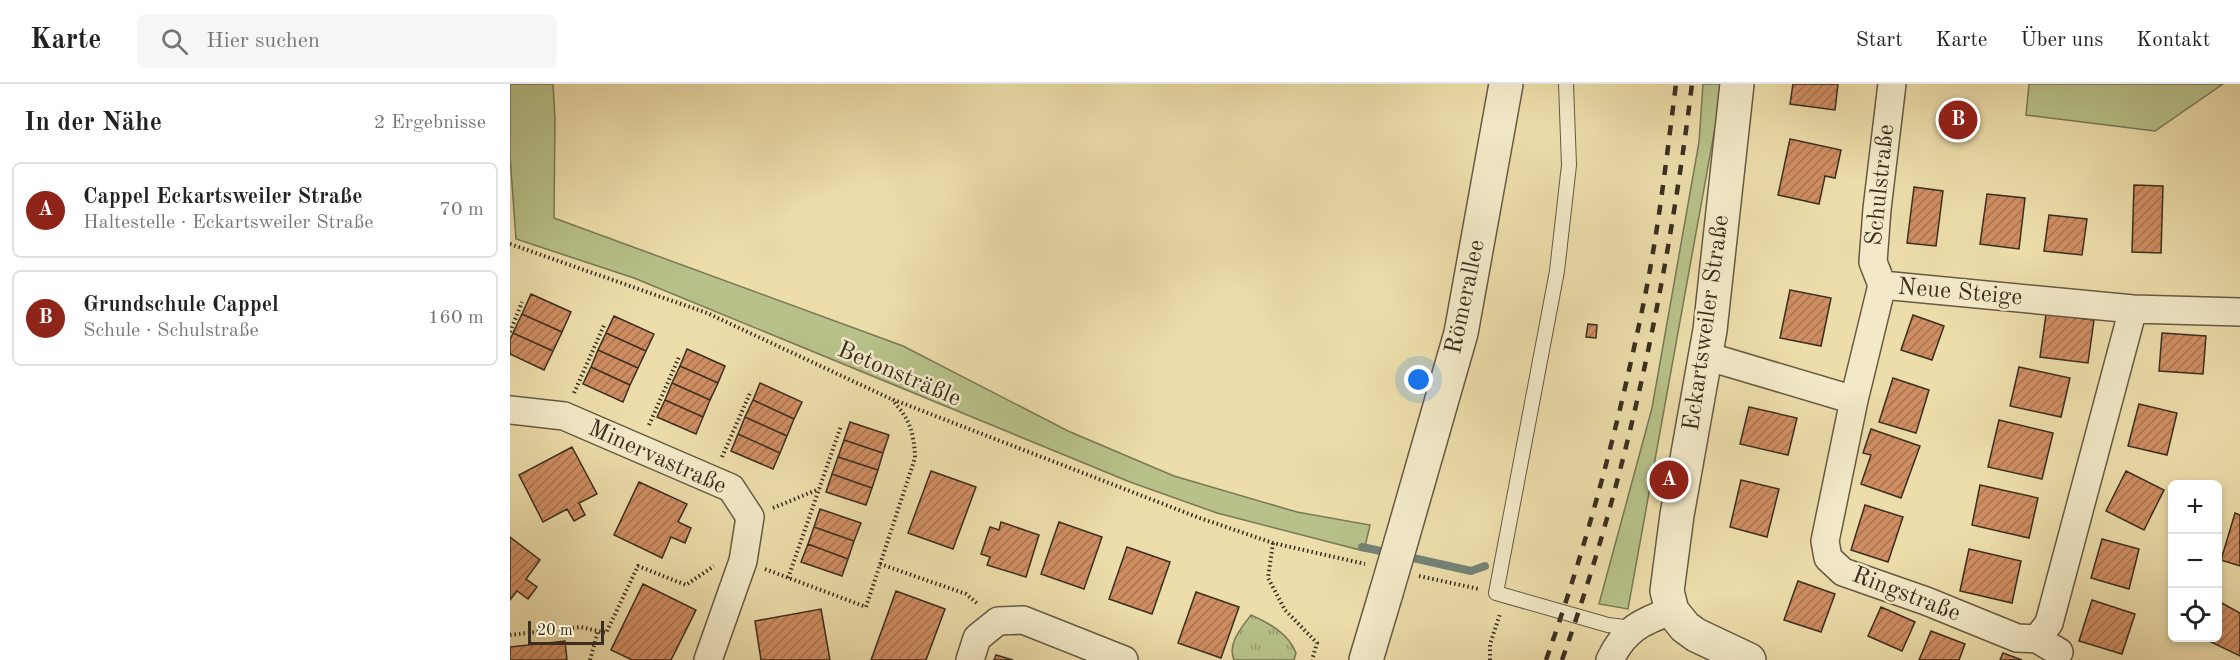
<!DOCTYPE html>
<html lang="de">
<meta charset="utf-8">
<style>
:root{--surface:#fff;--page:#f6f6f6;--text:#222;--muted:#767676;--line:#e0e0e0;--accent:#8f2418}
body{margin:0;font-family:"Old Standard TT",serif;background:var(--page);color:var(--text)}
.controls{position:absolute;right:18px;bottom:18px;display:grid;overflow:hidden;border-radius:9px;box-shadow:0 3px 9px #0003}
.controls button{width:54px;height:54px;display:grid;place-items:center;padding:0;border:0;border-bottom:2px solid var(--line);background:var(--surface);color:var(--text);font:30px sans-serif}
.scale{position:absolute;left:18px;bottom:15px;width:76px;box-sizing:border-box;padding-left:6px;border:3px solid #3b2e21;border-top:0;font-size:16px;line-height:21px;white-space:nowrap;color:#3b2e21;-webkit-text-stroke:4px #f3e9c8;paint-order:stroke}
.you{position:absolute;left:909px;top:296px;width:21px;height:21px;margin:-15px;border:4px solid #fff;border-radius:50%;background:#1a73e8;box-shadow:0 0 0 9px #1a73e833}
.badge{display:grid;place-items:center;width:39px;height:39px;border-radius:50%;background:var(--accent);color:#fff;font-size:20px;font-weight:700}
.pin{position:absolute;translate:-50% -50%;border:3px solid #fff;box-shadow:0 2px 6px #0006}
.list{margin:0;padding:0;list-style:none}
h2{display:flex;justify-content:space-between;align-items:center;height:78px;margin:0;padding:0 24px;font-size:26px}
h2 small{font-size:20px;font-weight:400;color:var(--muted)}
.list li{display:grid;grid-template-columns:39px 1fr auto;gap:18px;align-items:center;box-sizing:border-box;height:96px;margin:0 12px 12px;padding:0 12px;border:2px solid var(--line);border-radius:9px}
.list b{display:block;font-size:22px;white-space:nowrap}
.list p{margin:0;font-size:20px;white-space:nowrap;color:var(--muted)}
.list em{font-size:20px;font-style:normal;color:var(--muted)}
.icon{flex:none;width:33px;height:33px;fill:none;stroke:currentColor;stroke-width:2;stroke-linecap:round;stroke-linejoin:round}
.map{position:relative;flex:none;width:1730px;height:576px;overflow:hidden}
header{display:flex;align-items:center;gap:36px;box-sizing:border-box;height:84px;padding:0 30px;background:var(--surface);border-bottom:2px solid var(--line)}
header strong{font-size:28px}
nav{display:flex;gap:33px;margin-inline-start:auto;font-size:21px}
.search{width:420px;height:54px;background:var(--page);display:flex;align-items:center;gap:15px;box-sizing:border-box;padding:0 21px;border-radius:9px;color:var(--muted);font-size:22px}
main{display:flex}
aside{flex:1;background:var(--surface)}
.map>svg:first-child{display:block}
</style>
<header>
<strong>Karte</strong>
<div class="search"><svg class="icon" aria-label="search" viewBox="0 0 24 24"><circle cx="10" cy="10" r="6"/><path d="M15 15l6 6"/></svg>Hier suchen</div>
<nav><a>Start</a><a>Karte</a><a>Über uns</a><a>Kontakt</a></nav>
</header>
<main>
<aside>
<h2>In der Nähe<small>2 Ergebnisse</small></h2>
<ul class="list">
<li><span class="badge">A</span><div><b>Cappel Eckartsweiler Straße</b><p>Haltestelle · Eckartsweiler Straße</p></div><em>70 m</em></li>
<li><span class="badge">B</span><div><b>Grundschule Cappel</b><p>Schule · Schulstraße</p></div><em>160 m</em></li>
</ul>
</aside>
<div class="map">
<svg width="1730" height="576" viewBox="0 0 1730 576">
<defs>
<pattern id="park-tufts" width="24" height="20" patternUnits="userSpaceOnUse" patternTransform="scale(1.5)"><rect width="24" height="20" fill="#b7c189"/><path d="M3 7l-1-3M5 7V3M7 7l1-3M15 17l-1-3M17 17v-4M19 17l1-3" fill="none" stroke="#969d70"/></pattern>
<pattern id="building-hatch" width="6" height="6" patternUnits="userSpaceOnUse" patternTransform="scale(1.5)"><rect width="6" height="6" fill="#cf8e62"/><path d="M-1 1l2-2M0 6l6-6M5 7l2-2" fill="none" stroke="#a97450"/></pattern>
</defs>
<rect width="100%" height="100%" fill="#ecddaa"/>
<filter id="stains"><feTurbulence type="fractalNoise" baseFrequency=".00333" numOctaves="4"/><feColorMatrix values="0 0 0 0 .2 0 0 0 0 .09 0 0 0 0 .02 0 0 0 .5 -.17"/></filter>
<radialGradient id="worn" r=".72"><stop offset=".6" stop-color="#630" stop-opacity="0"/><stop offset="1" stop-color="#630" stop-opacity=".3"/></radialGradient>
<path fill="#b7c189" stroke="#797855" stroke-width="1.5" d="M0 0H43L45 35 44 134 393 262 558 347 664 392 787 428 860 441 854 467 707 429 620 398 124 194 6 155 0 72Z
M1193 0H1212V5L1118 525 1089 520 1142 324 1189 58Z
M1519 0H1713L1645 47 1516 31Z"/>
<path fill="url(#park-tufts)" stroke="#797855" stroke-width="1.5" d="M741 531C759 539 779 550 786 569L784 576H724C717 560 731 544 741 531Z"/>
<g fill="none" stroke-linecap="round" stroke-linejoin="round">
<path stroke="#738376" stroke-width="8" d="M852 463 880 469
M894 472 961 487 975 482"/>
</g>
<path fill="url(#building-hatch)" stroke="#3b2e21" stroke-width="1.5" d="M1283 0H1328L1325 26 1280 20Z
M1280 55 1331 66 1325 94 1315 92 1309 120 1268 111Z
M1624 101 1653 102 1651 169 1622 168Z
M1404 103 1433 107 1426 162 1397 159Z
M1477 110 1515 114 1509 165 1470 160Z
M1539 131 1577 135 1572 171 1534 167Z
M1280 206 1321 214 1311 262 1270 254Z
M21 210 61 228 52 248 12 230Z
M12 230 52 248 43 267 3 249Z
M1536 230 1584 236 1578 279 1530 273Z
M1403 231 1434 242 1422 276 1391 266Z
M104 232 144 250 136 267 96 249Z
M1078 240 1087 241 1086 254 1076 253Z
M3 249 43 267 34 286 0 270V256Z
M96 249 136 267 128 284 88 266Z
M1652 249 1696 252 1693 290 1649 287Z
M177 265 215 282 208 299 170 282Z
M88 266 128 284 120 301 81 283Z
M170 282 208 299 200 316 162 299Z
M81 283 120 301 113 318 73 300Z
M1509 283 1560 294 1551 333 1500 322Z
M1383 294 1419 306 1406 349 1369 338Z
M162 299 200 316 193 333 155 316Z
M250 299 292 318 284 335 243 316Z
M155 316 193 333 186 350 147 333Z
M243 316 284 335 277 352 235 333Z
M1629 320 1667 329 1657 371 1618 362Z
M1239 323 1287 334 1278 371 1230 360Z
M235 333 277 352 270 369 228 350Z
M1489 336 1543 349 1532 395 1478 383Z
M340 338 379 351 373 369 334 356Z
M1361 345 1410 362 1391 414 1351 400 1361 371 1353 369Z
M228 350 270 369 263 385 221 367Z
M334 356 373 369 368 386 328 373Z
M62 363 87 410 69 419 75 431 64 437 57 425 33 438 9 391Z
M328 373 368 386 362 404 322 390Z
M421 387 466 403 443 465 398 449Z
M1616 387 1654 406 1634 446 1596 427Z
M322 390 362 404 356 421 316 408Z
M1231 396 1269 405 1257 453 1220 443Z
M129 398 177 420 168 438 181 444 175 459 161 453 152 474 104 451Z
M1470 401 1528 414 1519 454 1462 441Z
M1355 421 1393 433 1378 478 1341 466Z
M310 425 351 439 344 457 304 443Z
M1725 429 1730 431V482L1711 476Z
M491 438 529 451 516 493 477 481 480 473 471 470 480 443 489 446Z
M549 438 592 453 574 505 531 490Z
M304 443 344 457 338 475 298 460Z
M0 453 30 476 16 495 27 503 18 515 7 507 0 516Z
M1592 455 1629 465 1619 505 1581 494Z
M298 460 338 475 332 492 291 478Z
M617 463 660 478 642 530 599 515Z
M1459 465 1511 477 1502 519 1450 507Z
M1288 497 1325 510 1311 548 1274 536Z
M133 500 186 526 161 576H122L101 566Z
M386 507 435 525 416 576H361Z
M686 508 729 523 711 574 668 559Z
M1582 516 1625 530 1612 570 1569 557Z
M1710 518 1730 529V572L1693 554H1708V523Z
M1371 523 1405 538 1392 567 1358 552Z
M311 525 320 576H251L245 537Z
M1421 547 1455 560 1449 576H1409Z
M55 557 57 576H0V563Z
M1493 569 1512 576H1490Z
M486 571 503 576H484Z"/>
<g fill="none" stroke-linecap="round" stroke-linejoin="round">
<g stroke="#675a43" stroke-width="16">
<path id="service" d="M1056 0 1059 81 1047 187 986 509 1098 541 1122 544"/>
</g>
<g stroke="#675a43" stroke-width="30">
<path id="minor" d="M1372 201 1344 316 1315 457 1318 474 1333 488 1416 517 1507 554 1527 555 1549 568
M1372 201 1623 225 1730 228
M1372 201 1363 178 1367 125 1382 0
M1196 272 1344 316
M0 326 54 332 221 404 240 433 233 477 198 576
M1527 555 1539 539 1623 225
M460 576 467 554 488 537 513 536 614 576
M1100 576C1114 546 1132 537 1162 527"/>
</g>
<g stroke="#675a43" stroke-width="36">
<path id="tertiary" d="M1227 0 1200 246 1167 431 1157 507 1162 527 1175 543 1186 551 1239 576
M891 458 951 249 996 0
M856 576 876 509"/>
</g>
<path stroke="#3b2e21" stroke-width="4" stroke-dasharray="1.5 3" stroke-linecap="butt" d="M0 160 197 229 379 314 687 433 763 459 855 480
M0 248 12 218
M64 309 95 239
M139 341 169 273
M212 373 241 307
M263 424 309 405
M763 459 758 494 775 526 807 559 802 576
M370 480 456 510 469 521
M255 485 356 523 405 374C404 348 400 335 382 316
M909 492 969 505
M278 494 331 342
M0 551 71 543 96 549 128 482 176 501 204 482
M80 576 88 547
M980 576V560L990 530"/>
<use href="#service" stroke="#f3e9c8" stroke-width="14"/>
<use href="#minor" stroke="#f3e9c8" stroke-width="27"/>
<use href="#tertiary" stroke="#f3e9c8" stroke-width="33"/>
<path stroke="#3b2e21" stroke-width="4.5" stroke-dasharray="10 10" stroke-linecap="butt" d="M1036 576C1078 458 1110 335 1135 212 1149 142 1157 70 1166 0
M1052 576C1118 390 1158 195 1182 0"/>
<g stroke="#675a43" stroke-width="36" stroke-linecap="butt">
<path id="tertiary-bridge" d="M876 509 891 458"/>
</g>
<use href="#tertiary-bridge" stroke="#f3e9c8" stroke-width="33"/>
</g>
<g text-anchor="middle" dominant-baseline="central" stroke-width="5" stroke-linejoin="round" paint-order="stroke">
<g font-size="24" fill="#3b2e21" stroke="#f3e9c8">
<text transform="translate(1371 101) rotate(-84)">Schulstraße</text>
<text transform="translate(1450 209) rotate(5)">Neue Steige</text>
<text transform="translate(956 213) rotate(-78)">Römerallee</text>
<text transform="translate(1197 239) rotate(-82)">Eckartsweiler Straße</text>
<text transform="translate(389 291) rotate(23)">Betonsträßle</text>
<text transform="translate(147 374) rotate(24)">Minervastraße</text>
<text transform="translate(1396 511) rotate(21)">Ringstraße</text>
</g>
</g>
<rect width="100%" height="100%" filter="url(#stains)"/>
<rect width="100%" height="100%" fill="url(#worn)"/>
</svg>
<div class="controls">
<button>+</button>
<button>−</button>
<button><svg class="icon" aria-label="locate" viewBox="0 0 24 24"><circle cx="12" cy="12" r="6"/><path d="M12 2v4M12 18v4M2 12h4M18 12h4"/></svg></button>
</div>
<div class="scale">20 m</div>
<div class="you"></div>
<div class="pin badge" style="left:1159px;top:396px">A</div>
<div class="pin badge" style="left:1448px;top:36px">B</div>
</div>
</main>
